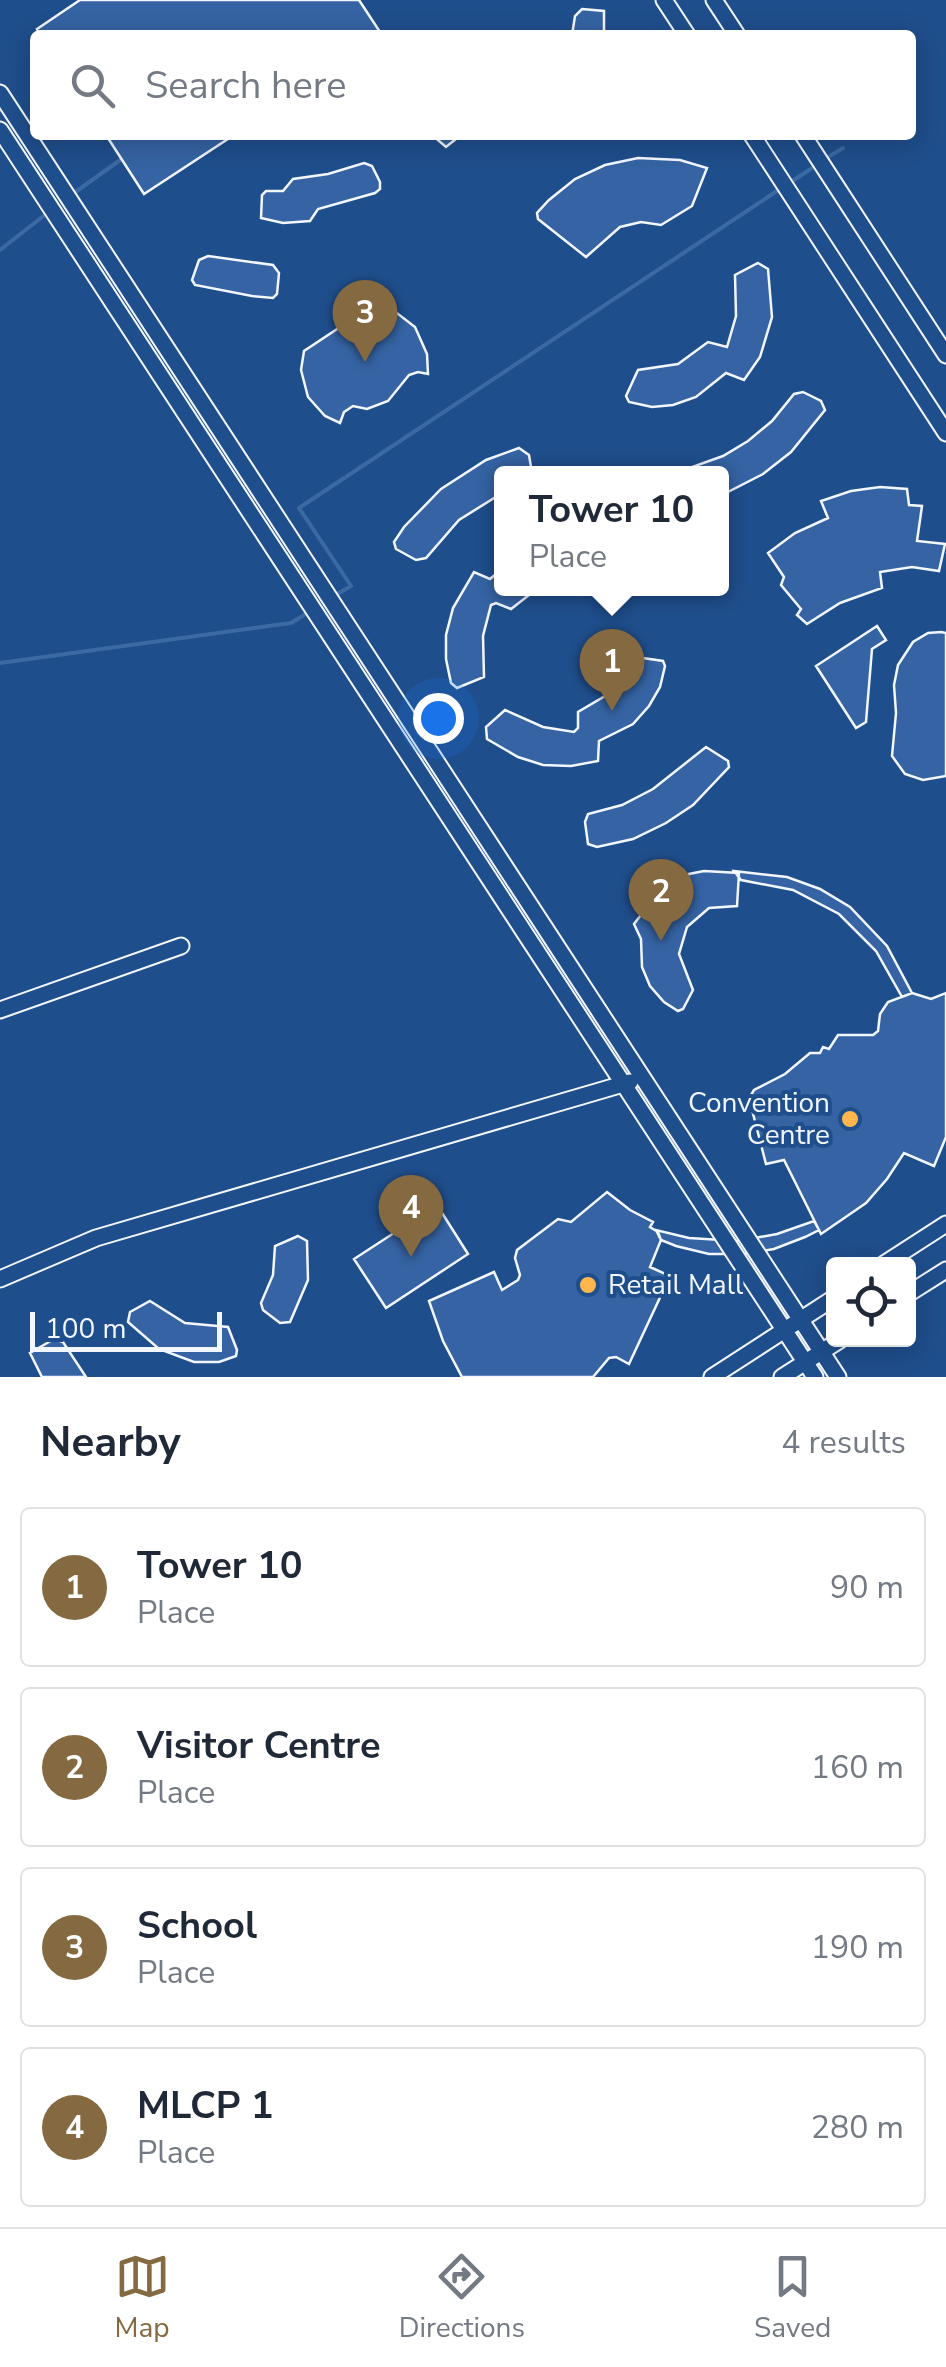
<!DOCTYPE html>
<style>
:root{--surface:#fff;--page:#f6f6f7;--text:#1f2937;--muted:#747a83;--line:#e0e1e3;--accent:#846941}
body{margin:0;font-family:"Nunito Sans",sans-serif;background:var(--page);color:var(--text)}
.controls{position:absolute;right:30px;bottom:30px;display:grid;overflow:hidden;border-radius:10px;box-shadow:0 5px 25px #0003}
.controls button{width:90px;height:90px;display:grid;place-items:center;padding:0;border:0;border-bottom:2px solid var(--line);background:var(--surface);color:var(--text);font:50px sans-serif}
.scale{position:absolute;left:30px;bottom:25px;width:192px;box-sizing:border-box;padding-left:10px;border:5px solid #f2f6ff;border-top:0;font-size:28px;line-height:35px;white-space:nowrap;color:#f2f6ff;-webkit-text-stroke:8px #1f4e8c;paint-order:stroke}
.you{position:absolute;left:438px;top:718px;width:35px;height:35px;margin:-25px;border:8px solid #fff;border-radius:50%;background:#1a73e8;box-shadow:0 0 0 15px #1a73e833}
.badge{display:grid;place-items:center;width:65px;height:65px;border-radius:50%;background:var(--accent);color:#fff;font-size:32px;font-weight:700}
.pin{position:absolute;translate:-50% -82px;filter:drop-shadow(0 2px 5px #0008)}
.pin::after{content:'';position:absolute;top:52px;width:35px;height:30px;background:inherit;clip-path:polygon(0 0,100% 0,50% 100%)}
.popup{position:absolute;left:494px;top:466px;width:235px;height:130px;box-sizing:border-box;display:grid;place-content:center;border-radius:10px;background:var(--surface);filter:drop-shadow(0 2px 8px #0005);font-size:32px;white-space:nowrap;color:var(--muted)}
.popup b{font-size:38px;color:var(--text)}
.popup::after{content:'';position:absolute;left:50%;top:100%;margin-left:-20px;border:20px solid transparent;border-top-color:var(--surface)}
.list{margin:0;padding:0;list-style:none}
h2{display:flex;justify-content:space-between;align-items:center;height:130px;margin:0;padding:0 40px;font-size:42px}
h2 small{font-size:32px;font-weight:400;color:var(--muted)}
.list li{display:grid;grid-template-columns:65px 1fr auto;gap:30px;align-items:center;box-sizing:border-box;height:160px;margin:0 20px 20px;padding:0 20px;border:2px solid var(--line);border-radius:10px}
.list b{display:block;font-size:38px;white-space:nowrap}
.list p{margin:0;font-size:32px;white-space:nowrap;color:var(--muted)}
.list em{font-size:32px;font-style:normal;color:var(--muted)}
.icon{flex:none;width:55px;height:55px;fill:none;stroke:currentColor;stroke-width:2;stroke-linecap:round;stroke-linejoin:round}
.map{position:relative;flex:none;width:946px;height:1377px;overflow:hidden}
.search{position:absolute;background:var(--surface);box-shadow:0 5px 25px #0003;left:30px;right:30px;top:30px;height:110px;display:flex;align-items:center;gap:25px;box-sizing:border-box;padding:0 35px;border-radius:10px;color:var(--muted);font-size:38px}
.sheet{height:850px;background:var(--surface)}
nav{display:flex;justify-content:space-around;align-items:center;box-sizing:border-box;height:140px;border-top:2px solid var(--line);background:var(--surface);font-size:28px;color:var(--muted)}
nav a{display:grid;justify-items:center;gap:5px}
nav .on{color:var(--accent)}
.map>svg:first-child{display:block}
</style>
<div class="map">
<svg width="946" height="1377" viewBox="0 0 946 1377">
<rect width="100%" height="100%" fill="#1f4e8c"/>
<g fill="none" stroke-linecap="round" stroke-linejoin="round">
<path stroke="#3b69a3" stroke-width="4" d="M825 159 843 148
M788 184 818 164
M74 193 123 158
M0 250 46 214
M334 596 351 586 299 508 780 189
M0 663 291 623 309 612"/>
</g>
<path fill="#3563a3" stroke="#f2f6ff" stroke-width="2.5" d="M80 0H359L382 35H41L37 29Z
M582 9 604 11V35H572L575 16Z
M106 135H234L144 194Z
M432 135H461L446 147Z
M638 158 680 160 707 168 692 206 661 225 641 222 620 227 586 257 538 219 537 213 549 200 575 179 605 165Z
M364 163 372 166 380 182V189L375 193 318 209 310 221 283 223 261 218 262 195 266 191H283L293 179 328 174Z
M208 256 273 265 279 273 277 294 273 298 252 296 195 285 192 280 199 260Z
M758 263 768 269 772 317 760 357 744 380 726 373 696 397 673 405 652 407 629 402 626 396 638 370 678 364 708 342 727 347 736 316 735 275Z
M375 304 393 310 415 327 427 354 428 374 418 372 409 375 388 401 367 409 353 406 344 412 340 423 325 416 308 397 301 370 304 351Z
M803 392 821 401 825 410 791 452 763 474 722 495V473H687L692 467 723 456 748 441 772 421 794 394Z
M519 448 529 455 532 473H502V493L459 520 426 558 416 560 396 549 394 542 404 527 441 489 486 460Z
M880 487 907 489 909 505 922 506 917 541 945 544 939 571 912 567 880 572 882 588 840 603 807 624 797 615 801 609 781 585 784 577 768 553 795 533 828 518 821 501 851 491Z
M502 569V588H538L511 609 496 603 491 605 483 636 484 677 457 688 451 683 446 659V635L453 608 474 572 490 579Z
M877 626 886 640 872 649 866 722 856 728 816 666Z
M941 632 946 633V776L923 780 905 774 892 756 896 713 894 685 898 665 913 642 928 633Z
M636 657 663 661 665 666 660 687 649 706 633 724 599 741 598 761 571 766 543 765 518 757 487 739 486 727 505 710 543 727 574 732 578 728V712L610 693Z
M706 747 728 761 729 767 693 805 666 823 633 839 597 847 588 844 585 822 588 814 622 805 653 789Z
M704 871 739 873 737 906 709 908 687 927 679 954 693 990 683 1009 678 1011 664 1002 650 986 642 967 641 939 634 924 652 901 680 886 689 874Z
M734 871 787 877 820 889 850 907 887 946 912 993 902 997 876 951 839 914 793 890 741 880Z
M912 993 931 999 946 993V1137L934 1166 904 1153 887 1179 866 1203 821 1234 784 1160 766 1164 750 1102 751 1095 754 1090 785 1074 810 1053H820L823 1047 829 1049 838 1035H873L878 1031 880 1014 888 1002Z
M607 1192 630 1210 653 1222 650 1227 658 1232 661 1240 650 1267 670 1276 629 1364 616 1357 609 1358 593 1377H462L443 1341 429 1301 494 1272 502 1290 518 1280 520 1275 515 1258 517 1250 558 1219 571 1222Z
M437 1205 468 1254 386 1308 354 1259Z
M814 1221 819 1230 805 1237 774 1249 743 1254H709L676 1246 661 1240 656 1230 689 1238 738 1241 777 1234Z
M298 1236 307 1241 308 1280 290 1322 280 1323 263 1310 261 1303 273 1275 275 1246Z
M150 1301 185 1323 228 1327 237 1350 236 1356 219 1362H194L159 1349 128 1322 130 1312Z
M54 1339 63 1342 86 1377H42L30 1353Z"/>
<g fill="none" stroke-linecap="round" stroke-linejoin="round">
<g stroke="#f2f6ff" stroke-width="19">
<path id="minor" d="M664 0 687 35
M714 0 737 35
M0 93 838 1377
M0 130 815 1377
M752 135 946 433
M803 135 946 355
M0 1010 181 946
M884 1264 946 1224
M0 1279 96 1238 630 1082
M908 1294 946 1270
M712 1377 834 1298
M782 1377 840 1340"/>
</g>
<use href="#minor" stroke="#1f4e8c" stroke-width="15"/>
</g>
<g fill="#ffb74d" stroke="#1f4e8c" stroke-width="4">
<circle cx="850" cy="1119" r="10"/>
<circle cx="588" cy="1285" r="10"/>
</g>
<g text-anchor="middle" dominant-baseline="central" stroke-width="8" stroke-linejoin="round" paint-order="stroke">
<g font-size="28" fill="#f2f6ff" stroke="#1f4e8c" text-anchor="end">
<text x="830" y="1103">Convention<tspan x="830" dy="32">Centre</tspan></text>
<text x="608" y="1285" text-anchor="start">Retail Mall</text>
</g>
</g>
</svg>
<div class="controls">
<button><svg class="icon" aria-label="locate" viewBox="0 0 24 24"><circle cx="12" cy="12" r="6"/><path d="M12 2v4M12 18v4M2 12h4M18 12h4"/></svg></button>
</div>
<div class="scale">100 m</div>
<div class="you"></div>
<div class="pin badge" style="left:612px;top:711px">1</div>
<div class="popup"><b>Tower 10</b>Place</div>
<div class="pin badge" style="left:661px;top:941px">2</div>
<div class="pin badge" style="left:365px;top:362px">3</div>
<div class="pin badge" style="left:411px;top:1257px">4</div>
<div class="search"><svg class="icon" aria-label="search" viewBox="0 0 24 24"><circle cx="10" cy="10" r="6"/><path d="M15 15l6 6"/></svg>Search here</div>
</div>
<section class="sheet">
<h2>Nearby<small>4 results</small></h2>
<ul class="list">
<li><span class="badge">1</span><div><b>Tower 10</b><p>Place</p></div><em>90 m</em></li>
<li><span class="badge">2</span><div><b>Visitor Centre</b><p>Place</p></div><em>160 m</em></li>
<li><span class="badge">3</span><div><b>School</b><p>Place</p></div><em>190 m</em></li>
<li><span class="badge">4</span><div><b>MLCP 1</b><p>Place</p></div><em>280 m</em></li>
</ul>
</section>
<nav>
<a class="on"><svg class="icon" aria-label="map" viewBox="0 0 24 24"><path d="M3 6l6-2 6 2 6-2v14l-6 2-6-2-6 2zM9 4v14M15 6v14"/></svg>Map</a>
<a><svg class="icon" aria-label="directions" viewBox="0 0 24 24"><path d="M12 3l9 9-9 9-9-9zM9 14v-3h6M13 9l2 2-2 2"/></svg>Directions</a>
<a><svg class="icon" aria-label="saved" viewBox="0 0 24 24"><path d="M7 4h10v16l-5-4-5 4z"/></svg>Saved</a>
</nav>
